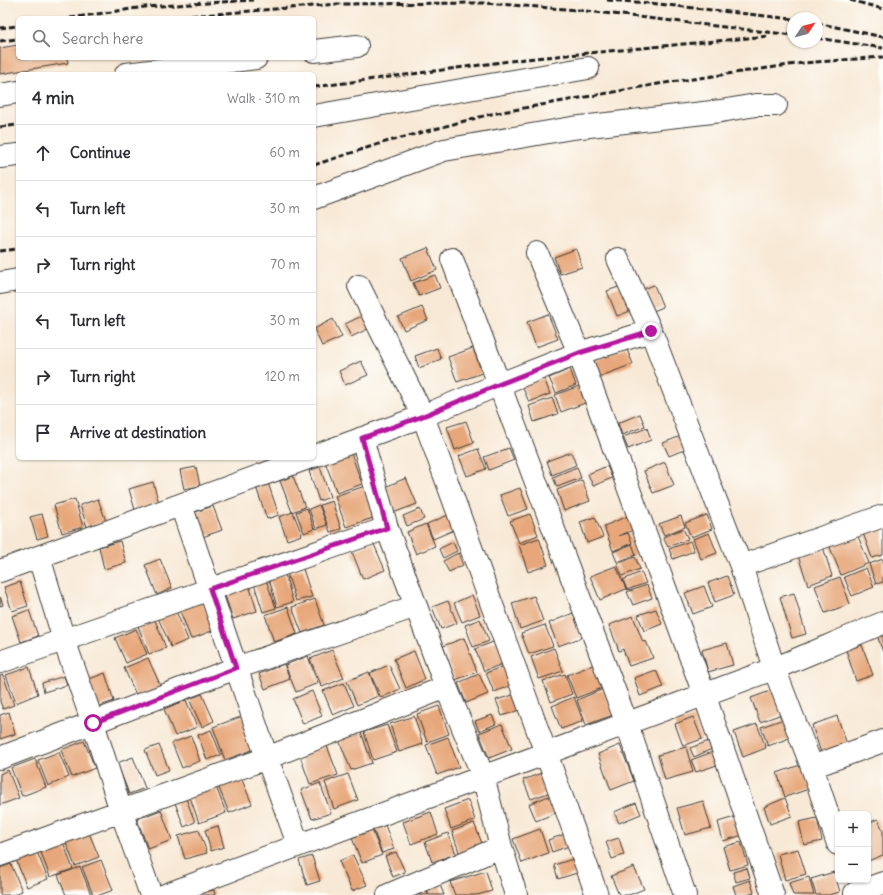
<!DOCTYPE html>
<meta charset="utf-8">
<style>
:root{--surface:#fff;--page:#f7f7f7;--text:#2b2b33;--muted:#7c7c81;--line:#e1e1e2}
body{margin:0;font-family:Delius,sans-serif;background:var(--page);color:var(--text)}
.controls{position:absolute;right:12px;bottom:12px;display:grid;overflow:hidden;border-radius:6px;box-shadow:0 1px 3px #0004}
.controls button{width:36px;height:36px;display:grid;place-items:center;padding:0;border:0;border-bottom:1px solid var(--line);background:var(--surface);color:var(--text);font:20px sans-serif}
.compass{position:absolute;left:787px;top:12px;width:36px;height:36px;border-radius:50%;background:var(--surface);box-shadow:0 1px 3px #0004;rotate:55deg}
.stop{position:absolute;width:12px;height:12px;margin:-9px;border:3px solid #b5179e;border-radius:50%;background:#fff}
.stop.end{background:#b5179e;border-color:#fff;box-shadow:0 1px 4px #0008}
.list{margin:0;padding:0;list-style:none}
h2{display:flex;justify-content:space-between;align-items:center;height:52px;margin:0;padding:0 16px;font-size:17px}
h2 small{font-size:13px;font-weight:400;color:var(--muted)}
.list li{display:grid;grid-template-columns:26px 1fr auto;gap:12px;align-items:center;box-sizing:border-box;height:56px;padding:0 16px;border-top:1px solid var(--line)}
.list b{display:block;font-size:15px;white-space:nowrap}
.list em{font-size:13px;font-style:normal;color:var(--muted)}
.icon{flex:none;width:22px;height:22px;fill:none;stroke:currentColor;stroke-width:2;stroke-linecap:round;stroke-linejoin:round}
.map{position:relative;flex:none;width:883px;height:895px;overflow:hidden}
.search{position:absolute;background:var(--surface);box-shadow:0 1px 3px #0004;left:16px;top:16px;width:300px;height:44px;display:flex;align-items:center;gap:10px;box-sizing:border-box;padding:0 14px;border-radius:6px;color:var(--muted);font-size:15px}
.panel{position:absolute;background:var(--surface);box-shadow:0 1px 3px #0004;left:16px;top:72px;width:300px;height:388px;border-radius:6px}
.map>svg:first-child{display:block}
</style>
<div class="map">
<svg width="883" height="895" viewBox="0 0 883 895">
<rect width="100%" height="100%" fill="#fdfcf7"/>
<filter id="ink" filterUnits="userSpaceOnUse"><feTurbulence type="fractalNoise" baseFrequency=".025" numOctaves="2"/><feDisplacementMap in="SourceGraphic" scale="8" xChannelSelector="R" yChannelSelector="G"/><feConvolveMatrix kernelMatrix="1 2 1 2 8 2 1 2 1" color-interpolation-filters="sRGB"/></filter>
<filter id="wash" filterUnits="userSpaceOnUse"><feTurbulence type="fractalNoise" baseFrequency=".012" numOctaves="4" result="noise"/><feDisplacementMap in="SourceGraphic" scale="16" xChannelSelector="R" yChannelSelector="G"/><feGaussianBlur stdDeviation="0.9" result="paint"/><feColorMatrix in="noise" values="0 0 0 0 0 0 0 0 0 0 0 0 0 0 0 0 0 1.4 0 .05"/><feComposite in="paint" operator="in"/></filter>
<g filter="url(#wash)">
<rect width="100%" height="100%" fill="#f8e9d6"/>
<g id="blocks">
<path fill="#e7a77a" d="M18 45V58H67L68 63 0 74V48Z
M428 248 437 270 411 281 402 258Z
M576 249 582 267 560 274 554 257Z
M435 275 440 288 419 296 413 283Z
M624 285 633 310 617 316 607 291Z
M654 285 663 307 651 312 641 290Z
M422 307 428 320 404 330 398 317Z
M368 313 374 326 351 337 345 324Z
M548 314 558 339 536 347 527 322Z
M333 319 342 337 322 346 314 329Z
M626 347 633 364 596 378 590 362Z
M437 348 441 359 419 368 415 356Z
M473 348 482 373 457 382 448 357Z
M361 361 368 375 345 385 339 371Z
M570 369 576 385 556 393 549 378Z
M544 378 550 394 529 402 522 386Z
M579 386 585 403 561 412 555 395Z
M552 398 558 414 534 422 529 406Z
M640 414 645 426 622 435 618 423Z
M466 421 474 443 455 450 447 427Z
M647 428 651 440 628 449 623 437Z
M686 434 691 447 669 456 663 443Z
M509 448 514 460 489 470 484 457Z
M478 449 486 469 467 476 459 456Z
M571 452 576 465 552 475 547 461Z
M351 453 362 484 337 493 325 462Z
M665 462 674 485 653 493 644 471Z
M607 466 612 478 593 486 588 474Z
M196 467 200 486 184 489 180 470Z
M320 467 330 497 319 501 309 471Z
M577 467 581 478 557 487 553 477Z
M293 476 305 507 292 512 280 481Z
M406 478 417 504 393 513 383 488Z
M582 480 590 501 564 511 557 490Z
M153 482 159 503 135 510 129 489Z
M268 483 279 515 267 519 256 487Z
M365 486 376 517 346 527 335 496Z
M520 488 528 509 508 516 500 495Z
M75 499 83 527 62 533 54 505Z
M98 499 106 521 87 527 80 505Z
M332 501 341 529 330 532 320 505Z
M319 505 327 525 316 529 309 509Z
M213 506 222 530 200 538 192 513Z
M307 508 314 529 304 533 296 512Z
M420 509 424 519 407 526 403 516Z
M293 512 302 535 287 540 279 517Z
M42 514 48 536 37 539 30 517Z
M530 514 538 535 519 543 510 521Z
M633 514 639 528 618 536 628 533 632 543 613 551 604 526Z
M448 515 454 530 433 539 427 524Z
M707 515 712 529 691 537 685 523Z
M681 516 685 527 664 535 659 524Z
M595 517 603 537 587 543 580 522Z
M426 524 435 546 416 554 407 532Z
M883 525V555L872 558 863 533Z
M683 529 688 539 668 547 663 537Z
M709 533 717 553 701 559 693 539Z
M857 534 869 563 841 575 829 545Z
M539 538 548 565 528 572 519 545Z
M120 541 126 563 104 569 99 547Z
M690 541 694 551 673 559 669 549Z
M373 542 385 570 363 579 352 552Z
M453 542 457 551 443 558 439 549Z
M632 544 636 555 617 562 613 552Z
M823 547 832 576 808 585 798 556Z
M458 553 463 565 449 572 443 561Z
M635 557 640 569 622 576 617 564Z
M160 559 172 588 157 595 145 565Z
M883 559V582L876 584 869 564Z
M616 566 626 589 600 600 590 576Z
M866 568 874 587 852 596 844 577Z
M303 569 312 597 296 601 287 573Z
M641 572 646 583 627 590 623 580Z
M285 574 293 602 277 607 269 579Z
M727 576 734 595 715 602 708 583Z
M840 577 850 604 825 613 815 586Z
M266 580 276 608 263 612 254 584Z
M20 582 28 606 12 611 4 587Z
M249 585 257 611 233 619 224 593Z
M647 585 652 598 633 605 627 592Z
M704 586 712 607 693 614 685 593Z
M794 593 806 634 792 638 780 597Z
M472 595 480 615 462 622 454 603Z
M534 596 543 621 520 629 512 603Z
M0 597 3 605 0 606Z
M202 599 214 630 191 639 179 608Z
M315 599 324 625 302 633 292 607Z
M448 601 457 623 441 629 432 607Z
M288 607 297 634 274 642 265 615Z
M656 609 662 624 644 631 638 615Z
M29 610 38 636 21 642 12 616Z
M176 611 188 640 171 647 158 618Z
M573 613 583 637 558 646 549 623Z
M633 616 643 642 646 641 653 658 629 666 623 649 619 651 609 625Z
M480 619 489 641 473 647 465 625Z
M155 620 166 648 149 654 138 626Z
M545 625 553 646 529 654 521 633Z
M883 627V652L875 630Z
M136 629 147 654 126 663 115 638Z
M464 638 477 672 455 680 443 646Z
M501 639 510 661 484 671 475 649Z
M727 643 733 665 708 672 702 650Z
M862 645 873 675 856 681 846 650Z
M554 648 563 671 539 679 531 657Z
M332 650 344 678 322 687 310 659Z
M414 651 425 679 406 688 394 659Z
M308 656 318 683 296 692 285 665Z
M148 658 161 687 137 697 124 668Z
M284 664 290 679 265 689 259 674Z
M389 665 400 689 381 698 370 673Z
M506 665 514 684 494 692 486 673Z
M593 665 602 688 576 698 567 675Z
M29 667 38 694 16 703 6 675Z
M656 670 663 687 640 696 634 678Z
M369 672 378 696 357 705 347 681Z
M105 673 114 701 94 708 84 681Z
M479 674 488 694 466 703 458 683Z
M565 674 572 694 551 702 543 681Z
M3 675 14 705 3 709 0 702V676Z
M64 676 67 685 44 692 42 683Z
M344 683 354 706 333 715 323 691Z
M603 689 613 715 586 725 577 700Z
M773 690 782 714 760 722 751 698Z
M312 691 322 716 303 724 293 699Z
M202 694 214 721 202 727 189 699Z
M513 695 519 710 502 716 496 700Z
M574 697 583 721 561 729 552 706Z
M186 700 197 727 175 736 164 709Z
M439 706 449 734 427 742 417 714Z
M9 712 15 734 0 739V715Z
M492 715 496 724 479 731 475 721Z
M243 716 255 749 225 760 213 727Z
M414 716 423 744 399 752 390 724Z
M837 716 847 744 821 753 812 725Z
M693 717 702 739 683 746 675 724Z
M784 719 792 737 768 746 761 727Z
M502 724 512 749 489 758 479 733Z
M757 724 766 748 743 757 734 732Z
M387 725 397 752 373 760 364 732Z
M211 730 221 755 207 760 198 735Z
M361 732 372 763 351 770 339 740Z
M191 736 200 761 182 768 172 743Z
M448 737 459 767 437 775 426 745Z
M84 741 95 768 72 777 61 750Z
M709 741 712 749 694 757 690 748Z
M159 745 169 770 155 775 145 750Z
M620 745 634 781 611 790 598 754Z
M327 746 338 775 310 784 300 756Z
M686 747 693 772 665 780 658 755Z
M718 750 723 763 696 772 691 760Z
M59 752 69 777 48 786 38 760Z
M133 757 145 788 129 794 117 763Z
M35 759 46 787 22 796 11 768Z
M803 764 812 788 785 797 777 773Z
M8 770 19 798 0 805V774Z
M544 772 551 792 531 799 523 780Z
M348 774 358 800 334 809 325 782Z
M240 775 252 804 229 813 217 783Z
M320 783 331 813 312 819 301 790Z
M215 784 226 813 199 823 189 794Z
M556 793 563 810 536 821 529 804Z
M185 796 195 822 184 827 174 800Z
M785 798 792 816 770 824 764 807Z
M468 800 475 820 451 829 444 809Z
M703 801 711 828 685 835 677 808Z
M636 803 641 814 619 823 614 812Z
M161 810 172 840 148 849 137 819Z
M431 812 438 834 411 844 403 822Z
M738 816 743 835 723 841 718 822Z
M817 818 822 841 804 845 799 822Z
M878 819 883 831V855L868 861V823Z
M474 823 483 846 460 855 452 831Z
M385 825 394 849 382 853 373 829Z
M218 826 224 847 211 851 205 830Z
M540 829 548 853 522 863 513 839Z
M199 830 207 853 185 859 178 836Z
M372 830 382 855 362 863 352 838Z
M89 833 99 857 75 866 66 843Z
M448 833 456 854 432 862 425 842Z
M568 833 572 845 552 852 548 840Z
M619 838 624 855 612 859 606 842Z
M63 842 73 869 50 877 40 850Z
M741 842 748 865 730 870 723 847Z
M798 849 806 874 785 880 778 854Z
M37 852 48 879 27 887 16 860Z
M396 852 405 872 393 877 385 856Z
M353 855 367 885 352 891 339 861Z
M312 856 320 881 307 885 299 860Z
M576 858 580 872 558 879 554 865Z
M101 860 113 890 100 895H93L82 867Z
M11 864 22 891 13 895H0V868Z
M80 867 91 895H66L58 875Z
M634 867 644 889 629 895H619L611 876Z
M747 868 750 878 736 882 733 872Z
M486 871 492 891 477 895H455L450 882Z
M834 872 840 892 829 895H816L811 879Z
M809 877 814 895H793L789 883Z
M750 880 754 893 747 895H736L733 886Z
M439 882 444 895H429L427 890 428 895H413Z
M214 890 215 895H202L201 893Z"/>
</g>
</g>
<g filter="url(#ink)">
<use href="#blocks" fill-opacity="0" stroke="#3d3b38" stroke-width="1"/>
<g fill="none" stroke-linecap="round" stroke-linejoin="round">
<g stroke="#3d3b38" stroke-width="24">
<path id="minor" d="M314 51 357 46
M126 74 256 58
M0 95 18 92
M314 116 588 68
M0 157 18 155
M314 198 444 150 572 128 721 111 756 105H776
M537 253 579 353 704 694 773 895
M452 259 627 724 685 895
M618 259 651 331 741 566 774 668 812 767 838 844
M0 283 18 280
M359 286 423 416 546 753 597 895
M362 438 387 528 446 687 483 776 501 847 516 895
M314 456 423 416 500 384 579 353 651 331
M181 505 267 758 298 844
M39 557 64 640 93 723 121 811 151 895
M741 566 883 516
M0 571 308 458
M0 662 387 528
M0 758 236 668 416 606
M812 767 883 741
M0 855 267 758 446 687
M855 893 883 883
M165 895C367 818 571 746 773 669 810 654 846 638 883 623
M388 895 501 847"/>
</g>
<use href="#minor" stroke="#fff" stroke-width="22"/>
<path stroke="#1c1c1c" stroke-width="3" stroke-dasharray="6 3" stroke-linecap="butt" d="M607 0 649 3 793 19
M850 0 883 9
M70 18 145 7 253 0
M164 18 338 4 484 3 578 10 793 35
M817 23 883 37
M0 28 18 26
M817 38 883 48
M0 41 18 39
M314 87 525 59 769 36
M0 127 18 125
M314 165 382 143 491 114 658 84 803 63 883 57
M0 251 18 249"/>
</g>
</g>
<g fill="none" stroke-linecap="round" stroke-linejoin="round" filter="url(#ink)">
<path stroke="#b5179e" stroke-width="5" d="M93 723 236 668 210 589 387 528 362 438 423 416 500 384 579 353 651 331"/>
</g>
</svg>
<div class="controls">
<button>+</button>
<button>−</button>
</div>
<svg class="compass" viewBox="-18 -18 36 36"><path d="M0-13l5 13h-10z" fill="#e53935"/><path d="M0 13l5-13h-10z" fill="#7c7c81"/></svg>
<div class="stop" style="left:93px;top:723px"></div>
<div class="stop end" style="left:651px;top:331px"></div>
<div class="search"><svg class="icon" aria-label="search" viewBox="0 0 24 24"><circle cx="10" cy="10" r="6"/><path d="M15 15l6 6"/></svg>Search here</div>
<section class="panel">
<h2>4 min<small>Walk · 310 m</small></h2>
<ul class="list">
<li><svg class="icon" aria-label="ahead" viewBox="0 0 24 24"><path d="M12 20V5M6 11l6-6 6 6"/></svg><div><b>Continue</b></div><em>60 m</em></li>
<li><svg class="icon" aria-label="left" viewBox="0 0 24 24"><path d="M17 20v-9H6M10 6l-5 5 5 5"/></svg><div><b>Turn left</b></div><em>30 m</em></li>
<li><svg class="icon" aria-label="right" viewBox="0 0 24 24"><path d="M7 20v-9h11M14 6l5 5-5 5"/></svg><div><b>Turn right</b></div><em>70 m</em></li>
<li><svg class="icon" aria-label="left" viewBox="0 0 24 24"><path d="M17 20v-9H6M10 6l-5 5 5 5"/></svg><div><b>Turn left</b></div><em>30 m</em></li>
<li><svg class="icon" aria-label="right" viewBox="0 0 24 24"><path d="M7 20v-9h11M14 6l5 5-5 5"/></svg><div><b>Turn right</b></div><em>120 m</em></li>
<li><svg class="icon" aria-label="arrive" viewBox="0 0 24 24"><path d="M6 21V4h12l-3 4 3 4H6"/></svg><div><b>Arrive at destination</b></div></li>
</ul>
</section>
</div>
